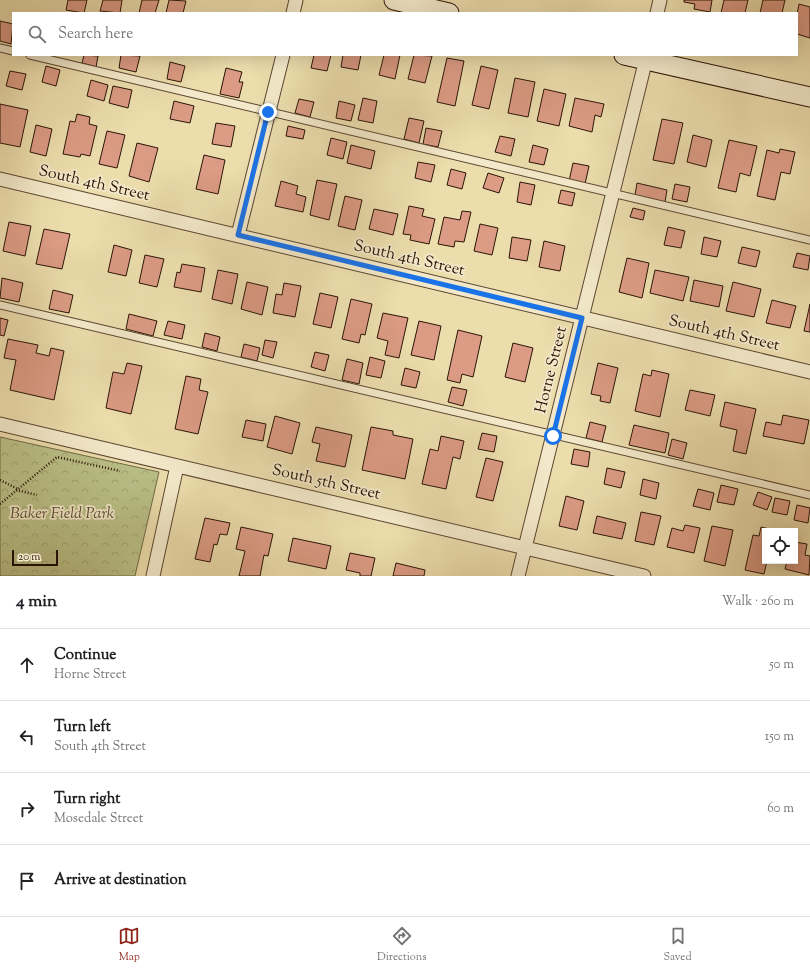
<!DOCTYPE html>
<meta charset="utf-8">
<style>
:root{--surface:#fff;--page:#f2f2f2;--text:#202124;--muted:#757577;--line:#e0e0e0;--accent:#8f2418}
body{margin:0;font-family:"Sorts Mill Goudy",serif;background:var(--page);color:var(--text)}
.controls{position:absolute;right:12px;bottom:12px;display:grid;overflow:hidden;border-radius:0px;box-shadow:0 4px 16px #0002}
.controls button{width:36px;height:36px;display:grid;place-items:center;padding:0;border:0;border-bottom:1px solid var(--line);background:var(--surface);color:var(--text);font:20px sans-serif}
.scale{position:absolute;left:12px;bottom:10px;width:46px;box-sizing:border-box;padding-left:4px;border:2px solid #2b1406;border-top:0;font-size:11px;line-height:14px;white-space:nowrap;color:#2b1406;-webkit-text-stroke:3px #f3e9ca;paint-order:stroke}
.stop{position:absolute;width:12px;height:12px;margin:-9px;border:3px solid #1a73e8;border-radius:50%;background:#fff}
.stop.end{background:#1a73e8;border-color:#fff;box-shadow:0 1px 4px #0008}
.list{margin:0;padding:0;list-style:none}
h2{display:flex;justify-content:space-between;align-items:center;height:52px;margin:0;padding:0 16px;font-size:17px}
h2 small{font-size:13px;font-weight:400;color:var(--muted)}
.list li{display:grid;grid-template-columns:26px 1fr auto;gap:12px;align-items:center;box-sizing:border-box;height:72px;padding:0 16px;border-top:1px solid var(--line)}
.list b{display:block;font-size:15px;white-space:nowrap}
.list p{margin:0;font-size:13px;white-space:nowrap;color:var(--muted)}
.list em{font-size:13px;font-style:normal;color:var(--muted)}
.icon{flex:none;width:22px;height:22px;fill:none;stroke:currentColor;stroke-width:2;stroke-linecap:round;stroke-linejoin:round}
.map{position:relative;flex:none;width:810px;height:576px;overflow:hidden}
.search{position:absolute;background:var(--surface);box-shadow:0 4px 16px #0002;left:12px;right:12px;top:12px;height:44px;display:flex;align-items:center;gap:10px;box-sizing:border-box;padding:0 14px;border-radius:0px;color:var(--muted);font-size:15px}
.sheet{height:340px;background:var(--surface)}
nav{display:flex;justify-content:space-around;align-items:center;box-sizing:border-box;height:56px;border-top:1px solid var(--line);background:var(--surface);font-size:11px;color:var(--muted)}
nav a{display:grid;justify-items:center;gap:2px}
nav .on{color:var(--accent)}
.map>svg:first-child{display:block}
</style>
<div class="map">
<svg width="810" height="576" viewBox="0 0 810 576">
<defs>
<pattern id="forest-crowns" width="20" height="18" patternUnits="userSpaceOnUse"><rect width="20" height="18" fill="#bac088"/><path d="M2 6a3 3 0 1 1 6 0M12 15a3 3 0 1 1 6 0" fill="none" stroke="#a0a474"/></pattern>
</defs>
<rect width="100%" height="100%" fill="#ecddad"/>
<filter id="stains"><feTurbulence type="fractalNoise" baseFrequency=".005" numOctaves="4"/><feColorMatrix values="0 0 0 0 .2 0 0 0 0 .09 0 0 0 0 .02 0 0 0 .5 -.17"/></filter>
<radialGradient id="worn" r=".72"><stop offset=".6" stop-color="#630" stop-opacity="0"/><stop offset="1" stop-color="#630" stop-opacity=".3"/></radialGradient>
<path fill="url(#forest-crowns)" stroke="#726a47" d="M0 437 159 472 135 576H0Z"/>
<path fill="#db9b84" stroke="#2b1406" d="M68 0H87L84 13 66 10Z
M103 0H122L120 13 100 11Z
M142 0H159L155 13H139Z
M169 0 186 1 183 13H166Z
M684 0H712L710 12 694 9 695 4 684 2Z
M724 0H748L745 13H721Z
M763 0H785L782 13H760Z
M799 4 810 7V38L797 34V14Z
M0 21 13 24 11 44 0 41Z
M84 55 98 56 96 67 82 63Z
M121 55 140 56 136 72 119 68Z
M314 55H331L327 71 311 68Z
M343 55H361L358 70 341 67Z
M384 55H400L395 79 379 75Z
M414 55 432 56 425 83 408 79Z
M447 58 464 61 455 106 437 102Z
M170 62 185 66 181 82 167 79Z
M46 66 60 70 56 86 42 82Z
M481 66 498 70 489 109 472 105Z
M226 68 242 72 239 82H243L239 98 220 94Z
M10 71 26 74 22 90 6 86Z
M515 78 535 82 528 117 508 113Z
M91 80 108 85 104 101 87 96Z
M113 86 132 90 128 108 109 103Z
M544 89 566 94 559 126 537 121Z
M363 98 377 101 373 123 358 120Z
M575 98 604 104 601 117 595 115 592 132 569 126Z
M299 99 314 102 310 117 295 113Z
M174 101 194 106 190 123 170 119Z
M339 101 355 105 351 121 336 118Z
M0 104 28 110 20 147 0 143Z
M77 114 90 117 89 124 97 126 90 156 81 154 80 157 63 154 70 121 75 122Z
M409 118 424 121 419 143 404 139Z
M662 119 683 123 674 164 653 160Z
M216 123 235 126 231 147 212 144Z
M36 125 52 129 46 156 30 152Z
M288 126 305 130 303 139 286 136Z
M426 128 442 131 438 147 423 144Z
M107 131 125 135 117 168 99 164Z
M693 135 712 140 706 167 687 162Z
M500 136 515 139 511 156 495 152Z
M331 138 347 142 343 159 327 155Z
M729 140 757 146 750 176 740 173 736 192 718 188Z
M137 143 158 148 149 182 129 176Z
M351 145 375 151 371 169 347 163Z
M533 145 548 149 544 165 529 162Z
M780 149 795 152 790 174 781 172 775 200 757 196 767 150 779 153Z
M204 155 225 160 218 194 196 189Z
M418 162 435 165 431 182 415 178Z
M573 163 589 166 585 184 569 181Z
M451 169 466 173 462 189 447 185Z
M488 173 504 178 499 193 483 188Z
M317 180 337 184 329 220 310 215Z
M281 181 298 186 296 194 306 197 303 212 275 206Z
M520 182 535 185 531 205 517 202Z
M637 183 667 190 665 202 635 195Z
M675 184 690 187 687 202 672 199Z
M561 190 575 193 572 206 558 203Z
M345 196 362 200 355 230 338 226Z
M409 206 424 209 422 216 435 219 429 244 410 240 411 235 403 234Z
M633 208 645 211 643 220 630 217Z
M374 209 398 214 393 235 369 229Z
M462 211 471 212 464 242 455 241 454 247 438 244 444 217 460 220Z
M9 222 31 226 25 256 3 251Z
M480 224 498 228 492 255 474 251Z
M668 227 685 231 681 248 664 245Z
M44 229 70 234 62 269 36 264Z
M512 237 531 240 527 261 509 258Z
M704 237 721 241 717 257 701 254Z
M544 241 565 246 560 271 539 267Z
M114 245 132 250 126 276 108 272Z
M742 247 760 251 756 267 738 263Z
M797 253 810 256 808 270 793 267Z
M145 255 164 259 157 287 139 283Z
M627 258 649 263 642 298 619 292Z
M182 264 205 268 201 292 174 287 177 272 180 273Z
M218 270 238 274 232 304 212 299Z
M655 270 689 277 683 301 650 293Z
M2 278 23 283 19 302 0 298Z
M694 280 723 286 719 307 690 301Z
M247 282 268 287 262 315 241 309Z
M733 282 761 289 754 317 726 311Z
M284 283 301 286 295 317 273 313 276 294 282 295Z
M53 290 73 295 69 313 49 309Z
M320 293 338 297 331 328 313 324Z
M351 299 372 304 365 335 361 334 359 343 342 339Z
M772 300 796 306 790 328 766 323Z
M810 304V332L804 331Z
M383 313 408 318 399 358 385 355 388 341 377 338Z
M129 314 157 321 153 336 126 329Z
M0 318 8 320 4 336 0 335Z
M168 321 185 325 182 339 164 335Z
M419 321 441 326 434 360 411 355Z
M458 330 482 336 473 377 462 374 460 383 447 380Z
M205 333 220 337 217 351 202 347Z
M8 339 38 345 36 353 49 356 51 348 64 351 54 400 10 390 16 360 4 358Z
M265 340 277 342 273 358 262 355Z
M513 343 533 348 525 382 505 377Z
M244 344 260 348 257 361 241 357Z
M315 352 329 355 325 371 311 367Z
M370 357 385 361 381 378 366 375Z
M347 359 363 363 359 384 342 380Z
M127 363 142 366 131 414 106 408 113 372 124 374Z
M598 363 618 368 610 403 600 401 601 396 591 394Z
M405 368 420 372 416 388 401 385Z
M652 370 669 374 660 417 635 411 643 374 651 376Z
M186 376 201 379 199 390 208 392 198 434 175 429Z
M452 387 467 390 463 406 448 402Z
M690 390 715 395 710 416 685 410Z
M725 402 756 409 746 454 733 451 737 430 720 426Z
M783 415 809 420 804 444 763 436 766 422 781 425Z
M275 416 300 423 292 454 267 447Z
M246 420 266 424 263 441 242 437Z
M590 422 606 426 602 442 586 438Z
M634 425 669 433 665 453 629 445Z
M316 427 352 435 345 467 316 461 320 444 312 442Z
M371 427 393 431V435L413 439 405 479 362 470Z
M482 433 497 436 494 452 478 449Z
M441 436 464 441 460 459 453 457 446 489 422 484 430 449 438 451Z
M672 439 687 443 683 459 668 455Z
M574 449 590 452 588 467 571 464Z
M486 458 503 462 493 501 476 497Z
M607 468 625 472 621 488 604 484Z
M643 479 659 483 656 499 640 495Z
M721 485 738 489 734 505 717 502Z
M698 489 714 493 710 510 693 506Z
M758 492 772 497 767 510 753 505Z
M566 496 584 501 577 530 559 526Z
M775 498 790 501 787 515 772 512Z
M797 505 810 508 808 523 794 520Z
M641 512 661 516 654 545 635 541Z
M597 516 626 523 622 539 593 533Z
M205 518 230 523 227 535 220 534 217 545 214 544 210 562 195 559Z
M685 525 700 528 694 553 667 547 672 528 683 531Z
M712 526 733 530 725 566 704 561Z
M241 527 273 534 268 556 264 555 260 576H239L245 551 236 549Z
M761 527 774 530 765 531V561H767L764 574 745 570 753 535 759 536Z
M293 538 331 546 326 569 288 561Z
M795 542 807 544 805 555 810 556 809 575 785 569 787 561H795Z
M350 553 375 558 371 576H360V573L346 570Z
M396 563 425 570 424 576H393Z"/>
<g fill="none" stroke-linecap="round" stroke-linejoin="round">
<g stroke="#5b4630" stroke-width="9">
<path id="lane" d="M0 48 13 51
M30 55 810 240
M0 305 810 495"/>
</g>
<g stroke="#5b4630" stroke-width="15">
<path id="street" d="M293 13 296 0
M657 13 660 0
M0 179 810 372
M238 235 283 55
M0 424 644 576
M153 576 177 466
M518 576 647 55"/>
</g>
<g stroke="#2b1406" stroke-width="21">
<path id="secondary" d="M394 0 449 13
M624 55 810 97"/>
</g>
<path stroke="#2b1406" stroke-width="2.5" stroke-dasharray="1 2" stroke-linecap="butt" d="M0 480 18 489
M16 490 37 495
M0 504 57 457 120 471"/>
<use href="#lane" stroke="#f3e9ca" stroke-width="7"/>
<use href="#street" stroke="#f3e9ca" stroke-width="13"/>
<use href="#secondary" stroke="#f3e9ca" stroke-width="19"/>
</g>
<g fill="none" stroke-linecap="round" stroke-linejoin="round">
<path stroke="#1a73e8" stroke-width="5" d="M268 112 238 235 582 318 553 436"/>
</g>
<g text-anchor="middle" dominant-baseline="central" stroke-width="3.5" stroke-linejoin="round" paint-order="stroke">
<g font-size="16" fill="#2b1406" stroke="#f3e9ca">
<text transform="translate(94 184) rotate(13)">South 4th Street</text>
<text transform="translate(409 259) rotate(13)">South 4th Street</text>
<text transform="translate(724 334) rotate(13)">South 4th Street</text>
<text transform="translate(552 370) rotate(-76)">Horne Street</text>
<text transform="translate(326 483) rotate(13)">South 5th Street</text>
</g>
<g font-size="16" font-style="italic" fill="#5d5034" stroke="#f3e9ca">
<text x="62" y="514">Baker Field Park</text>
</g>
</g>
<rect width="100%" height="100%" filter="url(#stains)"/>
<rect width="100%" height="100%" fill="url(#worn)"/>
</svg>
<div class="controls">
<button><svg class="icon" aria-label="locate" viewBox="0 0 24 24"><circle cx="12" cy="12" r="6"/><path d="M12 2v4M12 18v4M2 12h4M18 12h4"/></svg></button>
</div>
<div class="scale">20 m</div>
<div class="stop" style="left:553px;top:436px"></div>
<div class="stop end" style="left:268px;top:112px"></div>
<div class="search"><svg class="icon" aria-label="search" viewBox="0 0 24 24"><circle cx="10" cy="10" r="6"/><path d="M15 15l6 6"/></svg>Search here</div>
</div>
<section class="sheet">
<h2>4 min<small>Walk · 260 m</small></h2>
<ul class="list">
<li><svg class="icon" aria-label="ahead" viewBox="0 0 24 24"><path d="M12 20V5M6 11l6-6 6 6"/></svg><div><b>Continue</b><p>Horne Street</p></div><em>50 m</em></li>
<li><svg class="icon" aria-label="left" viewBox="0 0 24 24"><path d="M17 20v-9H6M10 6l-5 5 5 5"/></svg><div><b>Turn left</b><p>South 4th Street</p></div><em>150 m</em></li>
<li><svg class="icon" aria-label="right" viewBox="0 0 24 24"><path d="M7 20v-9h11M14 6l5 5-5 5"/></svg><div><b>Turn right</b><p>Mosedale Street</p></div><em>60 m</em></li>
<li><svg class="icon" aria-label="arrive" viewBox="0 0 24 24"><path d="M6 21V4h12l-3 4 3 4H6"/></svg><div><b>Arrive at destination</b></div></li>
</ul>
</section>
<nav>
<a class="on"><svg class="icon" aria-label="map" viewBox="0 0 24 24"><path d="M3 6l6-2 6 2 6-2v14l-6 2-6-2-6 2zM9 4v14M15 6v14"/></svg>Map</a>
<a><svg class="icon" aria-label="directions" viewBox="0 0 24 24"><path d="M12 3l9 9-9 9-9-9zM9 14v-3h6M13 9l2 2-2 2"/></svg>Directions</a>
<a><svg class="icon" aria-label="saved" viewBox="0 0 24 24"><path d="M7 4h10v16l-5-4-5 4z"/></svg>Saved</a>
</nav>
